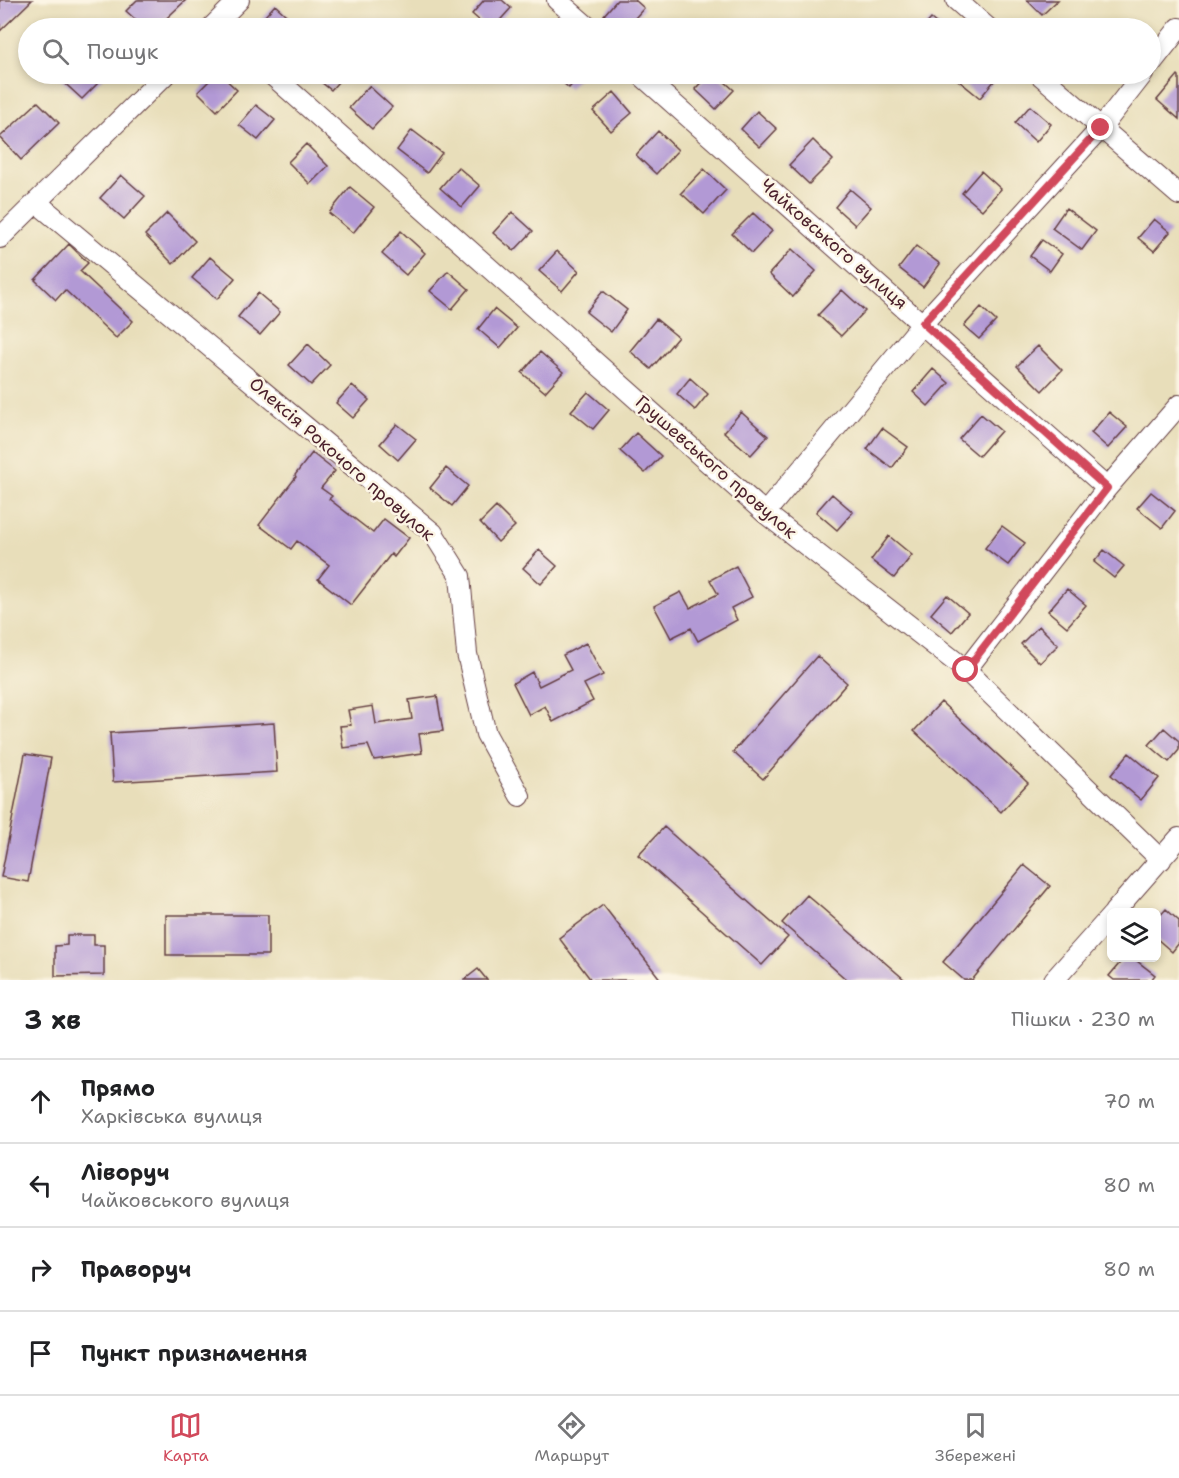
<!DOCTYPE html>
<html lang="uk">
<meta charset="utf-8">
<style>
:root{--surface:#fff;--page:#f2f2f2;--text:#202124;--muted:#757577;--line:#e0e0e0;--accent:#d1495b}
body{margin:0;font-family:"Shantell Sans",sans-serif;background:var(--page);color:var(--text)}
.controls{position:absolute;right:18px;bottom:18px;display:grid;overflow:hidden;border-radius:9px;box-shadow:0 3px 9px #0003}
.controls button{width:54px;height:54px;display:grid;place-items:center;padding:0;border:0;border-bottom:2px solid var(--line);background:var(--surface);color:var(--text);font:30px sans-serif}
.stop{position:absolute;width:18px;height:18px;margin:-14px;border:4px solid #d1495b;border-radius:50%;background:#fff}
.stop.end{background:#d1495b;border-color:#fff;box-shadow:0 2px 6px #0008}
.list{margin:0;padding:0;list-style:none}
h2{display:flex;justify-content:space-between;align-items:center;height:78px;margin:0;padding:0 24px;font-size:26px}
h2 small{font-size:20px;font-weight:400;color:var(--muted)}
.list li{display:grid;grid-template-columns:39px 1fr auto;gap:18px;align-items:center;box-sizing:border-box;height:84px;padding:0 24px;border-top:2px solid var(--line)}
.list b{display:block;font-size:22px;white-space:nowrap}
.list p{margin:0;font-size:20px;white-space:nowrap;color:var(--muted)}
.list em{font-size:20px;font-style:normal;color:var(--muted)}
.icon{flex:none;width:33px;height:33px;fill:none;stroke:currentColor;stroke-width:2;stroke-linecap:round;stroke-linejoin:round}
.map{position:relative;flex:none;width:1179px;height:980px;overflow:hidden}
.search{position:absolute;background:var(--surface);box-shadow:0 3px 9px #0003;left:18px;right:18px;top:18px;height:66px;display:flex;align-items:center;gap:15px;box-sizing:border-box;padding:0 21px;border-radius:33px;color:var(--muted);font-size:22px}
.sheet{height:414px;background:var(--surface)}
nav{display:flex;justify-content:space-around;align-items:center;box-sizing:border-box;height:84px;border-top:2px solid var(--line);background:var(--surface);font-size:16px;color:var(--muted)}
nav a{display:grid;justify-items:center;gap:3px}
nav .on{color:var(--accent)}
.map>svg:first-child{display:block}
</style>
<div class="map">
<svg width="1179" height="980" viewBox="0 0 1179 980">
<rect width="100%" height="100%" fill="#fcf5e5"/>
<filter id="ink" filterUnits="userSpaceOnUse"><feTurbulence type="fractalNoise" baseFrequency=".0167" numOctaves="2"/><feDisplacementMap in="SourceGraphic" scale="12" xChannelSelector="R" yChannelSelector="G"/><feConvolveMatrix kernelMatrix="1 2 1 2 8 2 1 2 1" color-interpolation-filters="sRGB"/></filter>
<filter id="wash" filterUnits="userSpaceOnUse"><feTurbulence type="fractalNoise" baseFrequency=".008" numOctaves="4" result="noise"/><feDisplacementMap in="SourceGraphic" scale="24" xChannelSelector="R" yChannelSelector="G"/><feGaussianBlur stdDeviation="1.35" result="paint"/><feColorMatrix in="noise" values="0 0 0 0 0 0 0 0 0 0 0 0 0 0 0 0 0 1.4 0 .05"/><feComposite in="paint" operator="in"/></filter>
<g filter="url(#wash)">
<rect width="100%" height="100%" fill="#e8deba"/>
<g id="blocks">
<path fill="#b299d5" d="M0 0H32L0 31Z
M137 0H186L156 28H145L126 11Z
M484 0H502L511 8 493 28H488L472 14Z
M617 0H635L644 8 626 28H620L604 15Z
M1027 0H1058L1042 15Z
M275 5 296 24 292 28H257L255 27Z
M931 19 942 28H923Z
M59 74H107L82 99 57 76Z
M216 74H220L237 90 217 111 198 92Z
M311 74H345L331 90Z
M553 74H581L569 88Z
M709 74H716L734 90 716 109 695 89Z
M954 74H1000L980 98 953 76Z
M1178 75 1179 76V119L1157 100Z
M369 86 392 107 372 129 349 108Z
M614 92 632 113 611 131 593 111Z
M38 102 59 123 21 160 0 137Z
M256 105 275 120 258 140 239 125Z
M1030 106 1051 124 1036 142 1015 123Z
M757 111 777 129 760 147 741 129Z
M412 130 442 153 427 173 397 150Z
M658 131 678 150 656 174 636 155Z
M813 140 833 160 809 184 789 165Z
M306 144 328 166 310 184 288 162Z
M458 167 480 186 462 207 440 188Z
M704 169 726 190 704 214 681 193Z
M981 171 1001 189 982 210 962 193Z
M121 175 145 196 124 219 100 198Z
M350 187 374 207 353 233 329 213Z
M850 189 871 207 855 225 835 207Z
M1066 208 1096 231 1082 250 1052 228Z
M512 212 533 231 514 251 493 233Z
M167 213 195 241 173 264 145 235Z
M753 213 772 231 752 253 732 234Z
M1154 219 1170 232 1154 251 1138 238Z
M401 231 425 253 406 275 382 254Z
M1042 240 1062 254 1050 271 1030 256Z
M69 244 88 263 80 271 133 321 116 338 65 290 56 300 35 280Z
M916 246 940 264 923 287 899 268Z
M792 249 816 271 793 297 769 274Z
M557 251 579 271 562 291 539 271Z
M210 257 235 278 217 299 192 278Z
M448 271 469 289 452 309 430 291Z
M842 290 865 311 841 336 818 315Z
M603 291 627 310 611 332 586 312Z
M258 293 280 312 260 335 238 317Z
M981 307 996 321 979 339 964 326Z
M494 309 517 328 500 348 478 329Z
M656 319 678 337 651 369 630 351Z
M308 344 330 365 311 385 289 365Z
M1038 346 1062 370 1042 391 1017 366Z
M540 352 563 372 545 392 522 373Z
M933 369 949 383 928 406 913 392Z
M690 378 708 394 695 410 677 394Z
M352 385 369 400 353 418 336 403Z
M588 392 609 410 593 429 571 411Z
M741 412 768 436 751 455 724 432Z
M1109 412 1127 427 1108 448 1091 433Z
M981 414 1001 431 979 456 959 439Z
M397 424 416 439 398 460 380 444Z
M882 428 908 447 892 468 867 449Z
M636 433 661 456 645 473 620 451Z
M312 453 335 471 321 488 332 496 329 499 373 533 384 519 409 538 394 557 391 554 351 605 318 579 329 565 297 541 291 549 259 525 296 477 295 475Z
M446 468 468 486 452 506 430 488Z
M1151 492 1175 511 1162 528 1137 508Z
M832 494 853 512 837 530 816 512Z
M496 507 515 526 498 542 480 523Z
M1002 526 1025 543 1008 565 985 548Z
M889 536 912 555 894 578 871 560Z
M539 550 557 566 541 584 523 568Z
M1104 550 1124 566 1114 578 1094 562Z
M736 566 752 597 731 608 737 620 698 641 691 628 671 638 654 606 681 592 690 608 718 594 710 580Z
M1067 589 1086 605 1067 627 1048 611Z
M947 595 968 613 952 632 931 614Z
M1039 626 1058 645 1040 663 1021 644Z
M586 643 603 675 584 684 593 701 553 722 545 706 529 715 513 683 532 672 539 686 571 670 563 655Z
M817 656 847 683 763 779 733 752Z
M437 696 443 731 419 734 422 753 374 760 368 745 343 748 340 726 351 725 348 710 373 706 376 724 412 719 409 700Z
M941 702 1028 783 1001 812 914 731Z
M274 723 277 772 113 782 110 733Z
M1164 728 1179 741V750L1169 762 1149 745Z
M1129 753 1159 778 1141 800 1111 775Z
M25 754 51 758 28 882 1 877Z
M664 827 788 937 762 965 638 855Z
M1024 865 1050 886 972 980H964L943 962Z
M807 895 905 980H847L782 923Z
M603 905 661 980H591L559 938Z
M1166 909 1179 921V943L1172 952 1156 938V920Z
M166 915H268V955H166Z
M67 935H94V945H104V975L55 976V946L67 945Z
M1124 958H1133L1155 975 1151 980H1114L1109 976Z
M478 969 487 980H464Z"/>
</g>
</g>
<g filter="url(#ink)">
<use href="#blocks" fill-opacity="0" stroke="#623c40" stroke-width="1.5"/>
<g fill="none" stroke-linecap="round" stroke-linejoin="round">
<g stroke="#623c40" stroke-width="22">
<path id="minor" d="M557 0 589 28
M956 0 988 28
M211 28 239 0
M1150 65 1179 28
M271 74 765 513 966 670 1161 860
M640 74 1107 488
M1039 74 1179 195
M36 202 433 533 460 576 467 654 486 734 520 796
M0 238 166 74
M765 513 923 323 1101 128 1143 74
M966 670 1107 488 1179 405
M1114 912 1179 838
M1054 980 1112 915"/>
</g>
<use href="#minor" stroke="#fff" stroke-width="20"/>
</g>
</g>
<g fill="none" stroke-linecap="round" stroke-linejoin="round" filter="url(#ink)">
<path stroke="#d1495b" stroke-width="8" d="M966 670 1107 488 923 323 1101 128"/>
</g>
<g text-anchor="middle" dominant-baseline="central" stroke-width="5" stroke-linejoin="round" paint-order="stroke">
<g font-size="18" fill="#4a1f2b" stroke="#fcf5e5">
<text transform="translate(834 244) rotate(41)">Чайковського вулиця</text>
<text transform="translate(342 459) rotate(41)">Олексія Рокочого провулок</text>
<text transform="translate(716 467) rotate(41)">Грушевського провулок</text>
</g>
</g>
</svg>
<div class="controls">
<button><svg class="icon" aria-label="layers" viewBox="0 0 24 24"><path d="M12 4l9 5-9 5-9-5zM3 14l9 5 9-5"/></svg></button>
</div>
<div class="stop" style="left:966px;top:670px"></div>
<div class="stop end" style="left:1101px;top:128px"></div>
<div class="search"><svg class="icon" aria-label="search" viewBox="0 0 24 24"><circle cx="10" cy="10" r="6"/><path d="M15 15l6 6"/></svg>Пошук</div>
</div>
<section class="sheet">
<h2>3 хв<small>Пішки · 230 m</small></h2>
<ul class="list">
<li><svg class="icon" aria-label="ahead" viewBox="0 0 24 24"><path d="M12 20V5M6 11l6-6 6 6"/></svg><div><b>Прямо</b><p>Харківська вулиця</p></div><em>70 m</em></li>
<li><svg class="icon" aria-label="left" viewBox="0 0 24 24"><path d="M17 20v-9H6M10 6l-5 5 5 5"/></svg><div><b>Ліворуч</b><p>Чайковського вулиця</p></div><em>80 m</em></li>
<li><svg class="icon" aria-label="right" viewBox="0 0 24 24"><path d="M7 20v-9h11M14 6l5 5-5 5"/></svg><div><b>Праворуч</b></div><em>80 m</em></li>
<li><svg class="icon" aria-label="arrive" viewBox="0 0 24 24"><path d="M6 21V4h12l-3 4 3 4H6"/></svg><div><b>Пункт призначення</b></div></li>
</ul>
</section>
<nav>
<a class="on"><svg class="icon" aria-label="map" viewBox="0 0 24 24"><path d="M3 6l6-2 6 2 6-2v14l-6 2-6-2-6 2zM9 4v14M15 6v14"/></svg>Карта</a>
<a><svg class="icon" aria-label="directions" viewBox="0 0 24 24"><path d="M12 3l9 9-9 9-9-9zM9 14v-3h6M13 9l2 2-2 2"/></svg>Маршрут</a>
<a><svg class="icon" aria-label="saved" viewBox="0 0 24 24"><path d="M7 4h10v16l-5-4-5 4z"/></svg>Збережені</a>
</nav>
